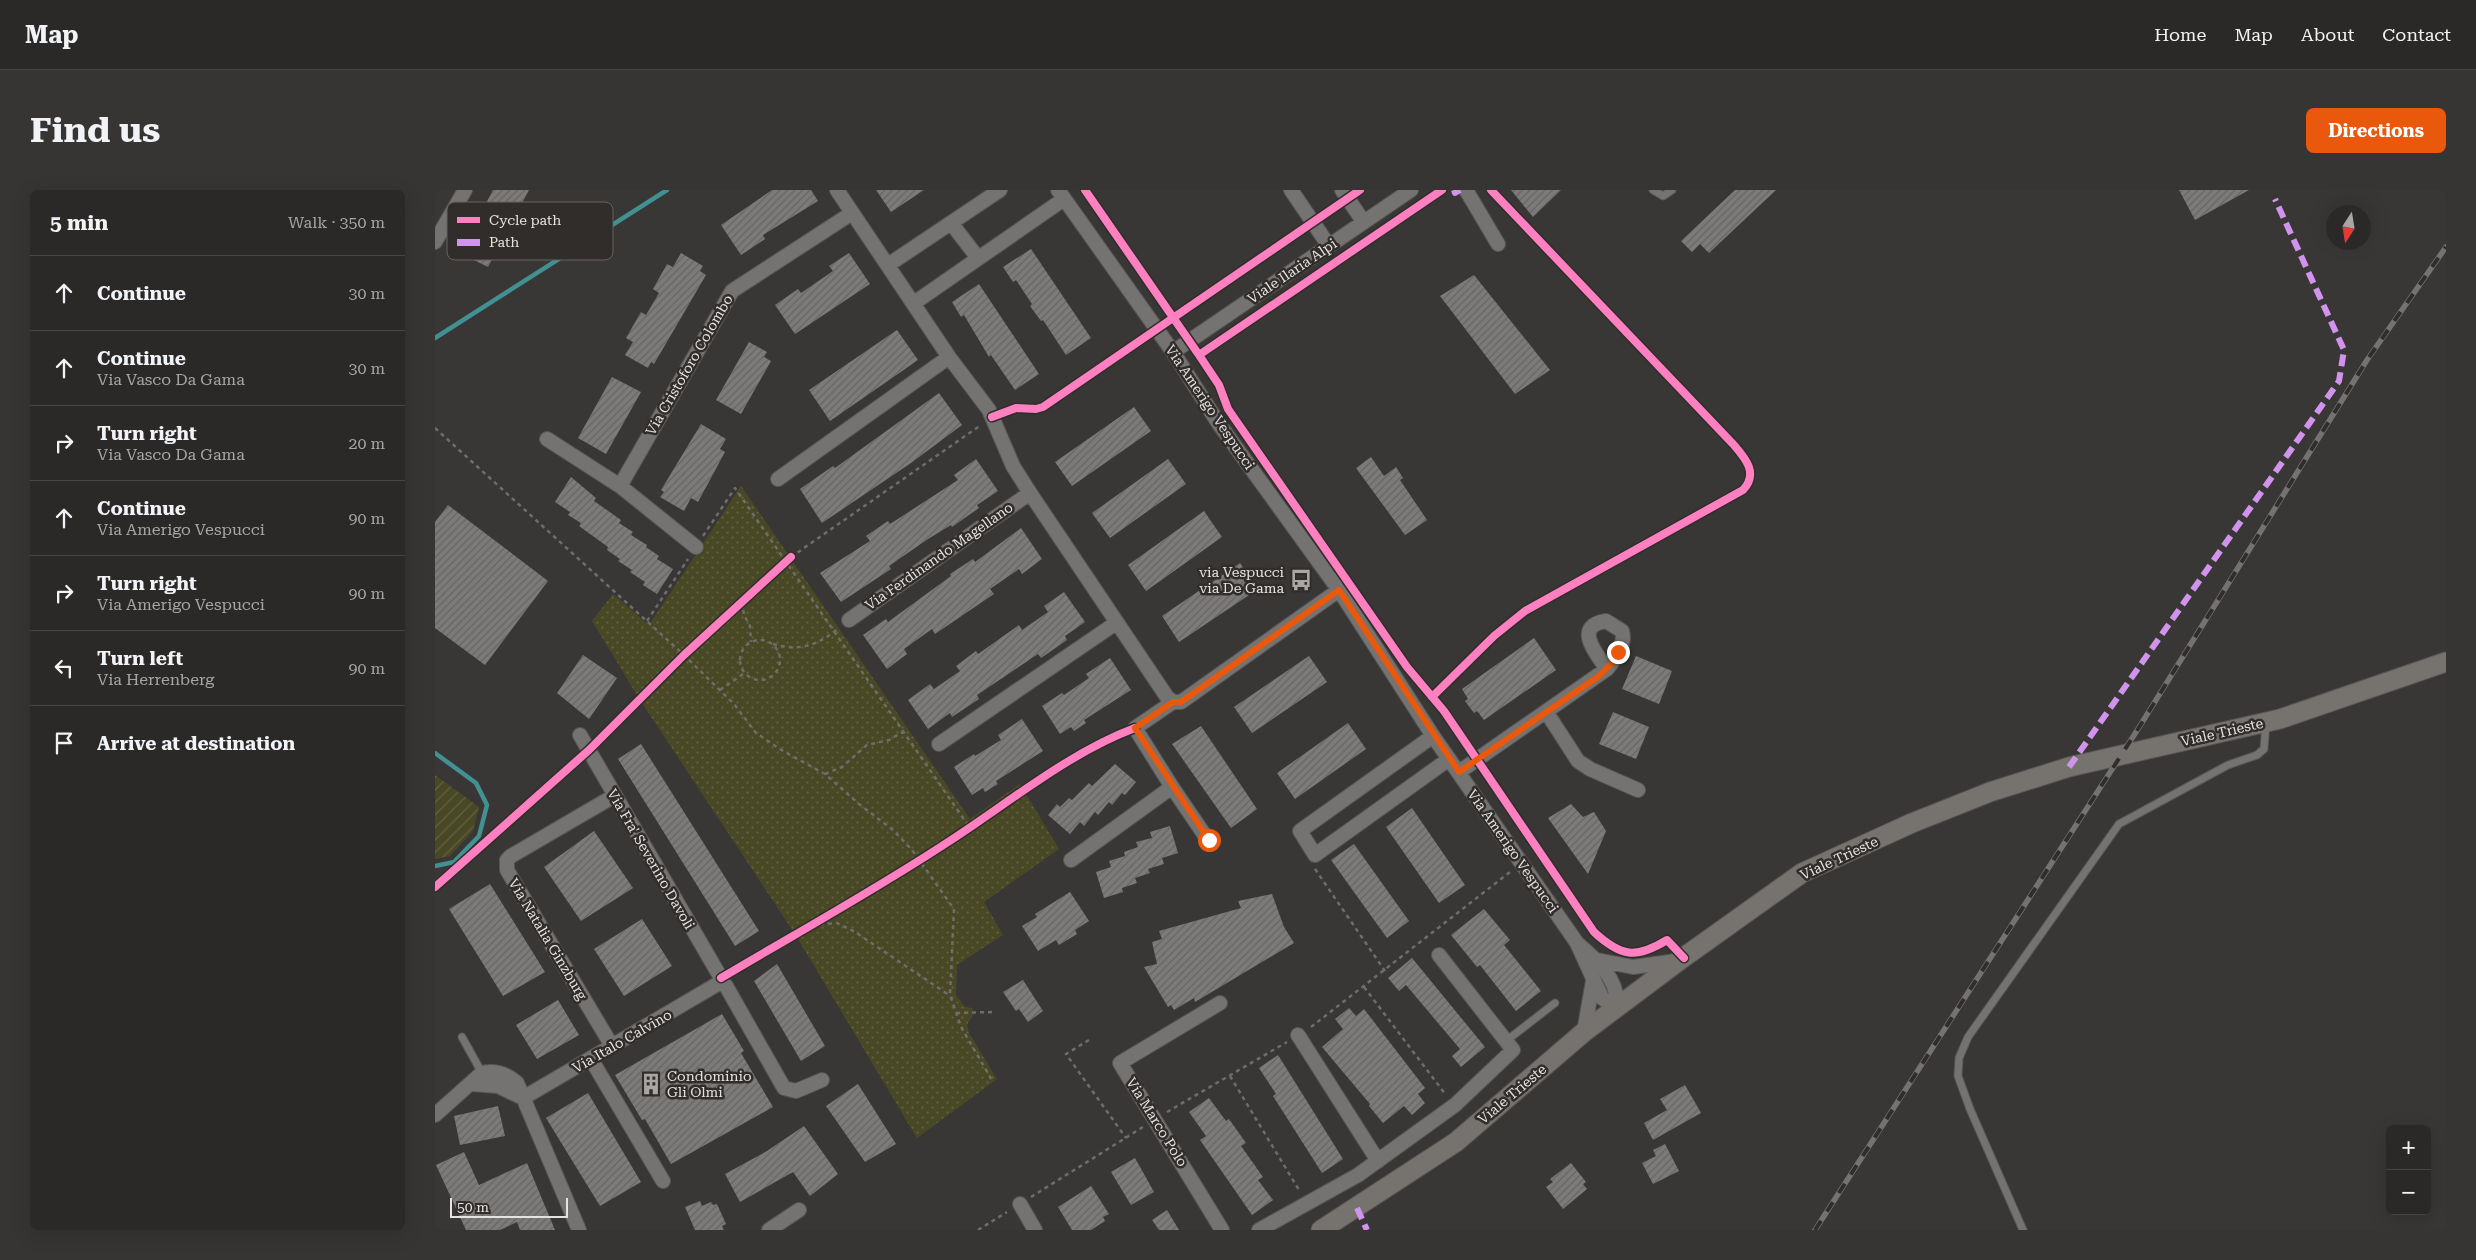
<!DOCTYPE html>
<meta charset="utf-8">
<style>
:root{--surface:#2b2928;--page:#373534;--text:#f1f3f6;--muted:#a6a6a8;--line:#474545;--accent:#ea580c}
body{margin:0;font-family:"Roboto Serif",serif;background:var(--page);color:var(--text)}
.controls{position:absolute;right:15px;bottom:15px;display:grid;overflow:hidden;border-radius:8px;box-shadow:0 5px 20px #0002}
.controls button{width:45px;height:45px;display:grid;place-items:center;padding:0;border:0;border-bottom:1px solid var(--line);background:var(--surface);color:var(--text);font:25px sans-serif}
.compass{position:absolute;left:1891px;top:15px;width:45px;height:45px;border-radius:50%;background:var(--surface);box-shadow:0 5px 20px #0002;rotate:192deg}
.scale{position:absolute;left:15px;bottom:12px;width:118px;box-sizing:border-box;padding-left:5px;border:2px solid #e5e3e2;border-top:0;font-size:14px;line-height:18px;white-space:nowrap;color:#e5e3e2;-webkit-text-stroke:4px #302d2b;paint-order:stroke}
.stop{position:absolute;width:15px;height:15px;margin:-11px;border:4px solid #ea580c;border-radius:50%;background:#fff}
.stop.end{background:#ea580c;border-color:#fff;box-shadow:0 1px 5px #0008}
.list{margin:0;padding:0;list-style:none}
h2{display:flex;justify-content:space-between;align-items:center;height:65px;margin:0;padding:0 20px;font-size:21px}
h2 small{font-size:16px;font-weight:400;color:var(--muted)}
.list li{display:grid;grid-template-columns:32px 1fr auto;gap:15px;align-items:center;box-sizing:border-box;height:75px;padding:0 20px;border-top:1px solid var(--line)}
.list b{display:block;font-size:19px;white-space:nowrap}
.list p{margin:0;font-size:16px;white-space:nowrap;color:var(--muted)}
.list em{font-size:16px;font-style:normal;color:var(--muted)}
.icon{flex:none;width:28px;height:28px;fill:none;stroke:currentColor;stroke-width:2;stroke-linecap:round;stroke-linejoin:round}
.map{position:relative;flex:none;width:2011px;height:1040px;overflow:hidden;border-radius:8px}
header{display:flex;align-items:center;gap:30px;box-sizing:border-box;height:70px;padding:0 25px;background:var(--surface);border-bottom:1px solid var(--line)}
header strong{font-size:24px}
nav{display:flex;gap:28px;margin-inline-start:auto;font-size:18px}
.intro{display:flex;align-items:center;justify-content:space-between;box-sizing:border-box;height:120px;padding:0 30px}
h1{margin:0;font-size:35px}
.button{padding:12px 22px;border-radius:8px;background:var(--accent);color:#fff;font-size:18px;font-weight:700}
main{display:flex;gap:30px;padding:0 30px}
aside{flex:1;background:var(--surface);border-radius:8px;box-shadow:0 5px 20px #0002}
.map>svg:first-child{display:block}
</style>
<header>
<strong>Map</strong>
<nav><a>Home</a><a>Map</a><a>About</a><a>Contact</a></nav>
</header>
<div class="intro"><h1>Find us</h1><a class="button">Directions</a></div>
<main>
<aside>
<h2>5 min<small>Walk · 350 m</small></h2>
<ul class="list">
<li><svg class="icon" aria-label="ahead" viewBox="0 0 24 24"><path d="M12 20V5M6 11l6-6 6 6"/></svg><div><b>Continue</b></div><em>30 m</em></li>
<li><svg class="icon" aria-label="ahead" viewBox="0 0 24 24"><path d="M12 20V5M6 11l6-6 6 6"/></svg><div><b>Continue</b><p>Via Vasco Da Gama</p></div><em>30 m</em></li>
<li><svg class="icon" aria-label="right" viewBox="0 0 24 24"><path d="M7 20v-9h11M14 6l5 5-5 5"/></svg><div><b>Turn right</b><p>Via Vasco Da Gama</p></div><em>20 m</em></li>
<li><svg class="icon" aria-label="ahead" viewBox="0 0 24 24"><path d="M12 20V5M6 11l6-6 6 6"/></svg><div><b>Continue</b><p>Via Amerigo Vespucci</p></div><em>90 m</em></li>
<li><svg class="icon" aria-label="right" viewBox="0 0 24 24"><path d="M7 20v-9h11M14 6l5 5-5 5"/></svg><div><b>Turn right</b><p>Via Amerigo Vespucci</p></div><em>90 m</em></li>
<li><svg class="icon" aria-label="left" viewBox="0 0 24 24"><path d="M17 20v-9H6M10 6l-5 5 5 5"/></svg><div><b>Turn left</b><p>Via Herrenberg</p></div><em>90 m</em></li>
<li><svg class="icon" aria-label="arrive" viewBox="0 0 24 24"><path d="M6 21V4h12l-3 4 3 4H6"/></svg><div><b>Arrive at destination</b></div></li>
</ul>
</aside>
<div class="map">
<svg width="2011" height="1040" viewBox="0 0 2011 1040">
<defs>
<pattern id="grass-dots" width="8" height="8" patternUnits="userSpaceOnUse" patternTransform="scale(1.25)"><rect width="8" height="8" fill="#484825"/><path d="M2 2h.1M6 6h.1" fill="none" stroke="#626244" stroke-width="1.8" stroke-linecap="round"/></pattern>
<pattern id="garden-furrows" width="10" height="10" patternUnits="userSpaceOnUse" patternTransform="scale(1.25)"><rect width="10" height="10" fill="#484825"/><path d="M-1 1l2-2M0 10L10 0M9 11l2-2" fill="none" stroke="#626244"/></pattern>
<pattern id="building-hatch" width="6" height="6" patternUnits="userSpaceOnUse" patternTransform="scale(1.25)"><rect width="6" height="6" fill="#7c7b7a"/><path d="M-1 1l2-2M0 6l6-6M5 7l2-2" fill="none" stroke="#666564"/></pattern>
</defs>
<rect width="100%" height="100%" fill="#393736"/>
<path fill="url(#grass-dots)" d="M306 296 535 629 585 594 624 659 549 712 568 745 522 775 521 805 530 817 537 818 538 825 532 835 534 843 562 889 482 948 360 744 205 510 157 431 178 404 214 435Z"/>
<path fill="url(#garden-furrows)" d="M0 585 44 617 38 641 15 666 0 669Z"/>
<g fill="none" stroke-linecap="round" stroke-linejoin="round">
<path stroke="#419193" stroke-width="4.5" d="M0 148 232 0
M0 563 41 593 52 615 44 646 19 672 0 676"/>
</g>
<path fill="url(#building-hatch)" d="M58 0H94L53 77 25 63Z
M337 0H376L383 11 328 45 330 49 306 65 286 35Z
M441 0H489L456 22Z
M1076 0H1126L1098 27Z
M1300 0H1341L1274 63 1265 54 1257 62 1246 51Z
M1744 0H1814L1760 30Z
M596 59 656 148 631 165 608 130 606 131 595 116 597 114 581 90 578 92 568 77Z
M246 63 268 76 265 81 271 85 219 174 216 172 213 178 190 165 198 152 191 148 206 122 211 125 224 103 218 99 232 74 238 77Z
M414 63 435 94 360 144 340 115 363 99 366 103 398 81 394 76Z
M1039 85 1115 180 1080 204 1005 106Z
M544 94 604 184 580 200 556 165 554 167 529 125 526 127 517 112Z
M462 140 483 170 395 231 374 200Z
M314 152 332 162 329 167 336 171 306 224 281 210Z
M177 187 206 202 171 264 143 248Z
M504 203 527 235 476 273 387 333 365 299 398 276 400 278Z
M699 217 716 241 637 296 620 272Z
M266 234 291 249 285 259 290 262 263 312 256 308 249 321 225 307 229 302 226 300Z
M936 267 949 286 961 277 968 288 965 290 992 330 970 345 921 278Z
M541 269 563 301 542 315 544 318 517 337 516 335 493 349 454 376 456 379 406 412 385 383 435 351 431 346 453 331 455 334 523 290 519 285Z
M733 269 751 294 675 348 657 323Z
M136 287 161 308 159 311 186 330 184 333 198 342 196 345 212 355 211 357 224 366 222 369 238 379 222 404 208 395 210 392 195 382 197 380 183 371 185 369 172 360 173 357 144 336 146 333 133 325 135 322 120 312Z
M13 315 113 391 50 475 0 438V332Z
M769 321 787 347 711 401 693 375Z
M586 338 607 369 587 384 584 379 555 399 559 404 500 444 497 439 469 459 472 464 452 479 428 445 451 429 453 432 516 386 515 384 538 369 540 372Z
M805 373 823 399 744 452 727 426Z
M629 402 650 432 630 446 632 450 606 468 603 464 542 505 544 509 517 527 515 523 493 539 473 510 495 494 499 499 525 481 521 476 541 461 543 464 584 435 587 440 613 422 609 416Z
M1099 448 1121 480 1049 530 1042 521 1039 523 1030 511 1033 509 1027 499Z
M148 465 182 488 154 529 122 503Z
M874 466 892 492 817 543 799 517Z
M1201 466 1237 481 1224 514 1187 499Z
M675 468 696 500 649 530 651 533 639 541 636 537 625 544 607 516 627 503 629 505 654 488 651 484Z
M1178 522 1214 537 1201 569 1164 554Z
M587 529 608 561 561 591 563 594 550 602 548 598 537 605 519 577 539 564 540 566 566 550 563 545Z
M913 533 931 559 860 609 842 583Z
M766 536 822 619 796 638 737 554Z
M206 554 324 741 300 756 183 569Z
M680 574 701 592 690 605 687 603 677 615 674 612 663 625 660 622 649 636 645 632 635 644 613 625 622 614 625 617 634 608 637 610 654 593 657 596Z
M1136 614 1148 627 1159 622 1171 641 1153 684 1113 628Z
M977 618 1030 695 1004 713 951 637Z
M735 636 743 663 727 668 729 674 713 679 715 683 700 688 702 693 687 698 688 702 669 708 661 682 676 677 674 671 690 666 689 662 703 657 701 652 717 648 715 642Z
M159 641 198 698 146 731 109 677Z
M919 654 974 731 952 748 896 670Z
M55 694 110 782 68 806 14 719Z
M635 702 654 731 640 740 642 744 624 755 621 750 603 761 587 736 602 727 600 724Z
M837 704 849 737 859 753 760 812 759 808 739 820 736 815 733 817 709 777 722 774 717 752 727 749 724 741 806 718 803 711Z
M1049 719 1075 750 1069 755 1106 801 1081 821 1045 775 1042 777 1016 745Z
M207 729 237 776 189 806 159 759Z
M977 768 1050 857 1026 877 1017 866 1025 859 971 795 964 801 953 788Z
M342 774 390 856 366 871 319 791Z
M588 790 608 821 593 832 584 819 581 821 568 802Z
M123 810 144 845 102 869 81 835Z
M914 818 921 826 929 819 990 898 983 904 990 913 977 925 969 916 948 933 934 916 935 914 887 857 908 839 900 829Z
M287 824 309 861 306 863 338 917 236 974 210 929 207 930 180 885Z
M843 865 908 969 887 983 838 906 841 904 824 878Z
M423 894 461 954 430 972 391 916Z
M1250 895 1266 923 1218 950 1209 933 1232 920 1225 909Z
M153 903 206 992 165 1016 111 928Z
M774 908 791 931 794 929 811 953 806 956 828 987 823 990 838 1010 817 1025 765 950 771 946 754 922Z
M63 916 70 946 25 955 19 926Z
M369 936 403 984 375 1006 358 982 305 1012 290 984 332 961Z
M1230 954 1244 981 1218 994 1207 973 1221 966 1218 960Z
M29 962 44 995 92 973 120 1040H85L82 1032 65 1040H31L1 975Z
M700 968 719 1002 696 1015 676 982Z
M1136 973 1151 992 1148 994 1152 999 1128 1019 1111 997 1118 992 1115 989Z
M656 996 674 1024 668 1027 670 1031 656 1040H637L623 1017Z
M265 1011 267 1016 276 1012 278 1015 282 1014 291 1034 287 1036 289 1040H260L250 1017Z
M732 1020 744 1040H724L717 1030Z"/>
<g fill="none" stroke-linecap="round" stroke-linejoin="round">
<g stroke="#585655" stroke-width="9">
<path id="lane" d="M1218 0 1228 6 1237 0
M27 847 47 883
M1071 851 1120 813
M1588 1040 1535 919 1523 886 1524 868 1533 847 1684 634 1793 575 1822 565 1829 559 1831 533"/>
</g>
<g stroke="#585655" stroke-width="16">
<path id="street" d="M402 0 514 167 554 220 578 276 595 303 732 507 738 512
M623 0 738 162 784 234 904 400 998 546 1142 753 1167 808 1181 818C1186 791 1161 769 1142 753
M856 0 894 56
M907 0 928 31
M1031 0 1063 54
M516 33 543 68
M0 52 30 0
M453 75 565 0
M479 113 629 9
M738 162 976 0
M112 249 185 296 261 357
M343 289 514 167
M185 296 297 101 417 23
M414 430 595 303
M738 512H746L904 400
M1112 523 1143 571 1155 579 1203 600
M145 545 286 788V792
M998 546 865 641 880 665 1014 569
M504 554 681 433
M1024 582 1172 479C1181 468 1191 454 1187 441L1171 431C1137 436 1162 465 1172 479
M737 597 773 650
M636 670 737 597 700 538 738 512
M1162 770 1198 777 1242 771
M286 792 291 796 349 898 361 901 387 890
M785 813 685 873 787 1040
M1149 842 1158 791
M863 845 943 971
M177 856 72 680V670L76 666 179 606
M156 869 228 991
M36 894 63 896 88 908
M88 908 286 792
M0 925 47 883C61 880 72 884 82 893L144 1040
M585 1014 600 1040
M334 1040 364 1020
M824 1040 923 985 1020 915 1078 860 1004 765"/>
</g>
<g stroke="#585655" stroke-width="21">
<path id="secondary" d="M886 1040 1021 952 1149 842 1245 770 1367 683 1477 633 1555 602 1634 577 1845 529 2011 472"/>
</g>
<path stroke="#6e6d6c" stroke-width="2.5" stroke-dasharray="4 4" stroke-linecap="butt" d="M0 238 249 465 299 514 321 543 348 561 390 584 424 614 458 640 477 660 519 719 515 805 526 837 558 892
M268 346 300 298 535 638
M356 367 546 235
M307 412 309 425 315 436 316 452
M212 431 253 369
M305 470a20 20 0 1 1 40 0a20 20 0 1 1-40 0Z
M338 454C365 462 383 455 404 438
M285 500 311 482
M390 584 407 577 432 555 454 550 469 541
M880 679 950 781
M377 735 402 733 420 742 514 805
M929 797 1011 905
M521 823 559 822
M876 837 1075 682
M654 850 631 864 691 948
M795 886 864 1000
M732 922 852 852
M596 1007 708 937
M543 1040 572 1022"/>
<use href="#lane" stroke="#757372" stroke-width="7"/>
<use href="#street" stroke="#757372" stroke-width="14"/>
<use href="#secondary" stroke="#76736f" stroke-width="19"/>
<g stroke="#747272" stroke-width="5.5">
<path id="rail" d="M1380 1040 1703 539 1932 170 2011 57"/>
</g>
<use href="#rail" stroke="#302d2b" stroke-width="4" stroke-dasharray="11" stroke-linecap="butt"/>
<path stroke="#d193ec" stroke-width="6" stroke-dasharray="12 6" stroke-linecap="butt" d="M1019 0 1020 3 1025 0
M1634 577 1904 191 1909 160 1840 9
M922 1018 932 1040"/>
<g stroke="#302d2b" stroke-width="11">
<path id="cycleway" d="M650 0 764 165 784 195 793 219 972 477 1009 521 1159 742C1186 767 1201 769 1232 750L1249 768
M764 165 1007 0
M557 227 581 218 601 219 608 217 925 0
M997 507 1059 446 1090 421 1308 300C1324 283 1310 268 1298 254L1056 0
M0 697 154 560 249 465 356 367
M286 788C362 743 440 700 513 652 572 614 635 562 700 538"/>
</g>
<use href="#cycleway" stroke="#ff80c0" stroke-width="8"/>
</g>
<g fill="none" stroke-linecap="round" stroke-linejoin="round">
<path stroke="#ea580c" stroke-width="6" d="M774 650 700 538 738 512H746L904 400 1024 582 1164 486 1179 471 1183 462"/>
</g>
<defs>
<g id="bus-bare" transform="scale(1.725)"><path d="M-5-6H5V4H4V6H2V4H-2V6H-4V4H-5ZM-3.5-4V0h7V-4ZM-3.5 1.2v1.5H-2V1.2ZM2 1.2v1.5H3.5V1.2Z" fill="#a9a7a6" stroke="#302d2b" stroke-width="2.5" paint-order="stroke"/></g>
<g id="building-bare" transform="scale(1.725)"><path d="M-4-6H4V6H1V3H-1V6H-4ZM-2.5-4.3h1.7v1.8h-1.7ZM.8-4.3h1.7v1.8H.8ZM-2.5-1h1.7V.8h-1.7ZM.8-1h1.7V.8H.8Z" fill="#a9a7a6" stroke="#302d2b" stroke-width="2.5" paint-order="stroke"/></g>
</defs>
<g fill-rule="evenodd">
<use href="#bus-bare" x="866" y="390"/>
<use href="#building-bare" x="216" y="894"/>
</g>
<g text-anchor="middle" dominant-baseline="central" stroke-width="5" stroke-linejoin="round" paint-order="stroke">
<g font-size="14" fill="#e5e3e2" stroke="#302d2b">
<text transform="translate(857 81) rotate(-34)">Viale Ilaria Alpi</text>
<text transform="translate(254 175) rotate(-60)">Via Cristoforo Colombo</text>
<text transform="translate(775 217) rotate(56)">Via Amerigo Vespucci</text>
<text transform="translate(504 366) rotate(-35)">Via Ferdinando Magellano</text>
<text transform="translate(1787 542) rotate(-13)">Viale Trieste</text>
<text transform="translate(1078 661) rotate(55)">Via Amerigo Vespucci</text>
<text transform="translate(1404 668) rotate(-25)">Viale Trieste</text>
<text transform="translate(216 669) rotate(60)">Via Fra' Severino Davoli</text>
<text transform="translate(113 749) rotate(59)">Via Natalia Ginzburg</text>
<text transform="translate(187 851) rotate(-30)">Via Italo Calvino</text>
<text transform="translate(1077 904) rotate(-40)">Viale Trieste</text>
<text transform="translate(722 932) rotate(58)">Via Marco Polo</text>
</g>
<g font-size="14" fill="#e5e3e2" stroke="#302d2b" text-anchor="end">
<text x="849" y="382">via Vespucci<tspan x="849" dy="16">via De Gama</tspan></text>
<text x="232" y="886" text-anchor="start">Condominio<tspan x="232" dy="16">Gli Olmi</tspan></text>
</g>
</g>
<rect x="12" y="12" width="166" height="58" rx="8" fill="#302d2b" stroke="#666462" stroke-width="1"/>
<rect x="22" y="27" width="23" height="6" fill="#ff80c0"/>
<rect x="22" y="49" width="23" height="7" fill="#d193ec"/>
<g font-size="14" fill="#e5e3e2">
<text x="54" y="35">Cycle path</text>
<text x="54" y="57">Path</text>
</g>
</svg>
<div class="controls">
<button>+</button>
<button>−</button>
</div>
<svg class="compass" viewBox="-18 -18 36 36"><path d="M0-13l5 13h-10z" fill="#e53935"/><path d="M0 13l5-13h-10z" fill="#a6a6a8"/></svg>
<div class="scale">50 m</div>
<div class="stop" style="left:774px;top:650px"></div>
<div class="stop end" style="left:1183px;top:462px"></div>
</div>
</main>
